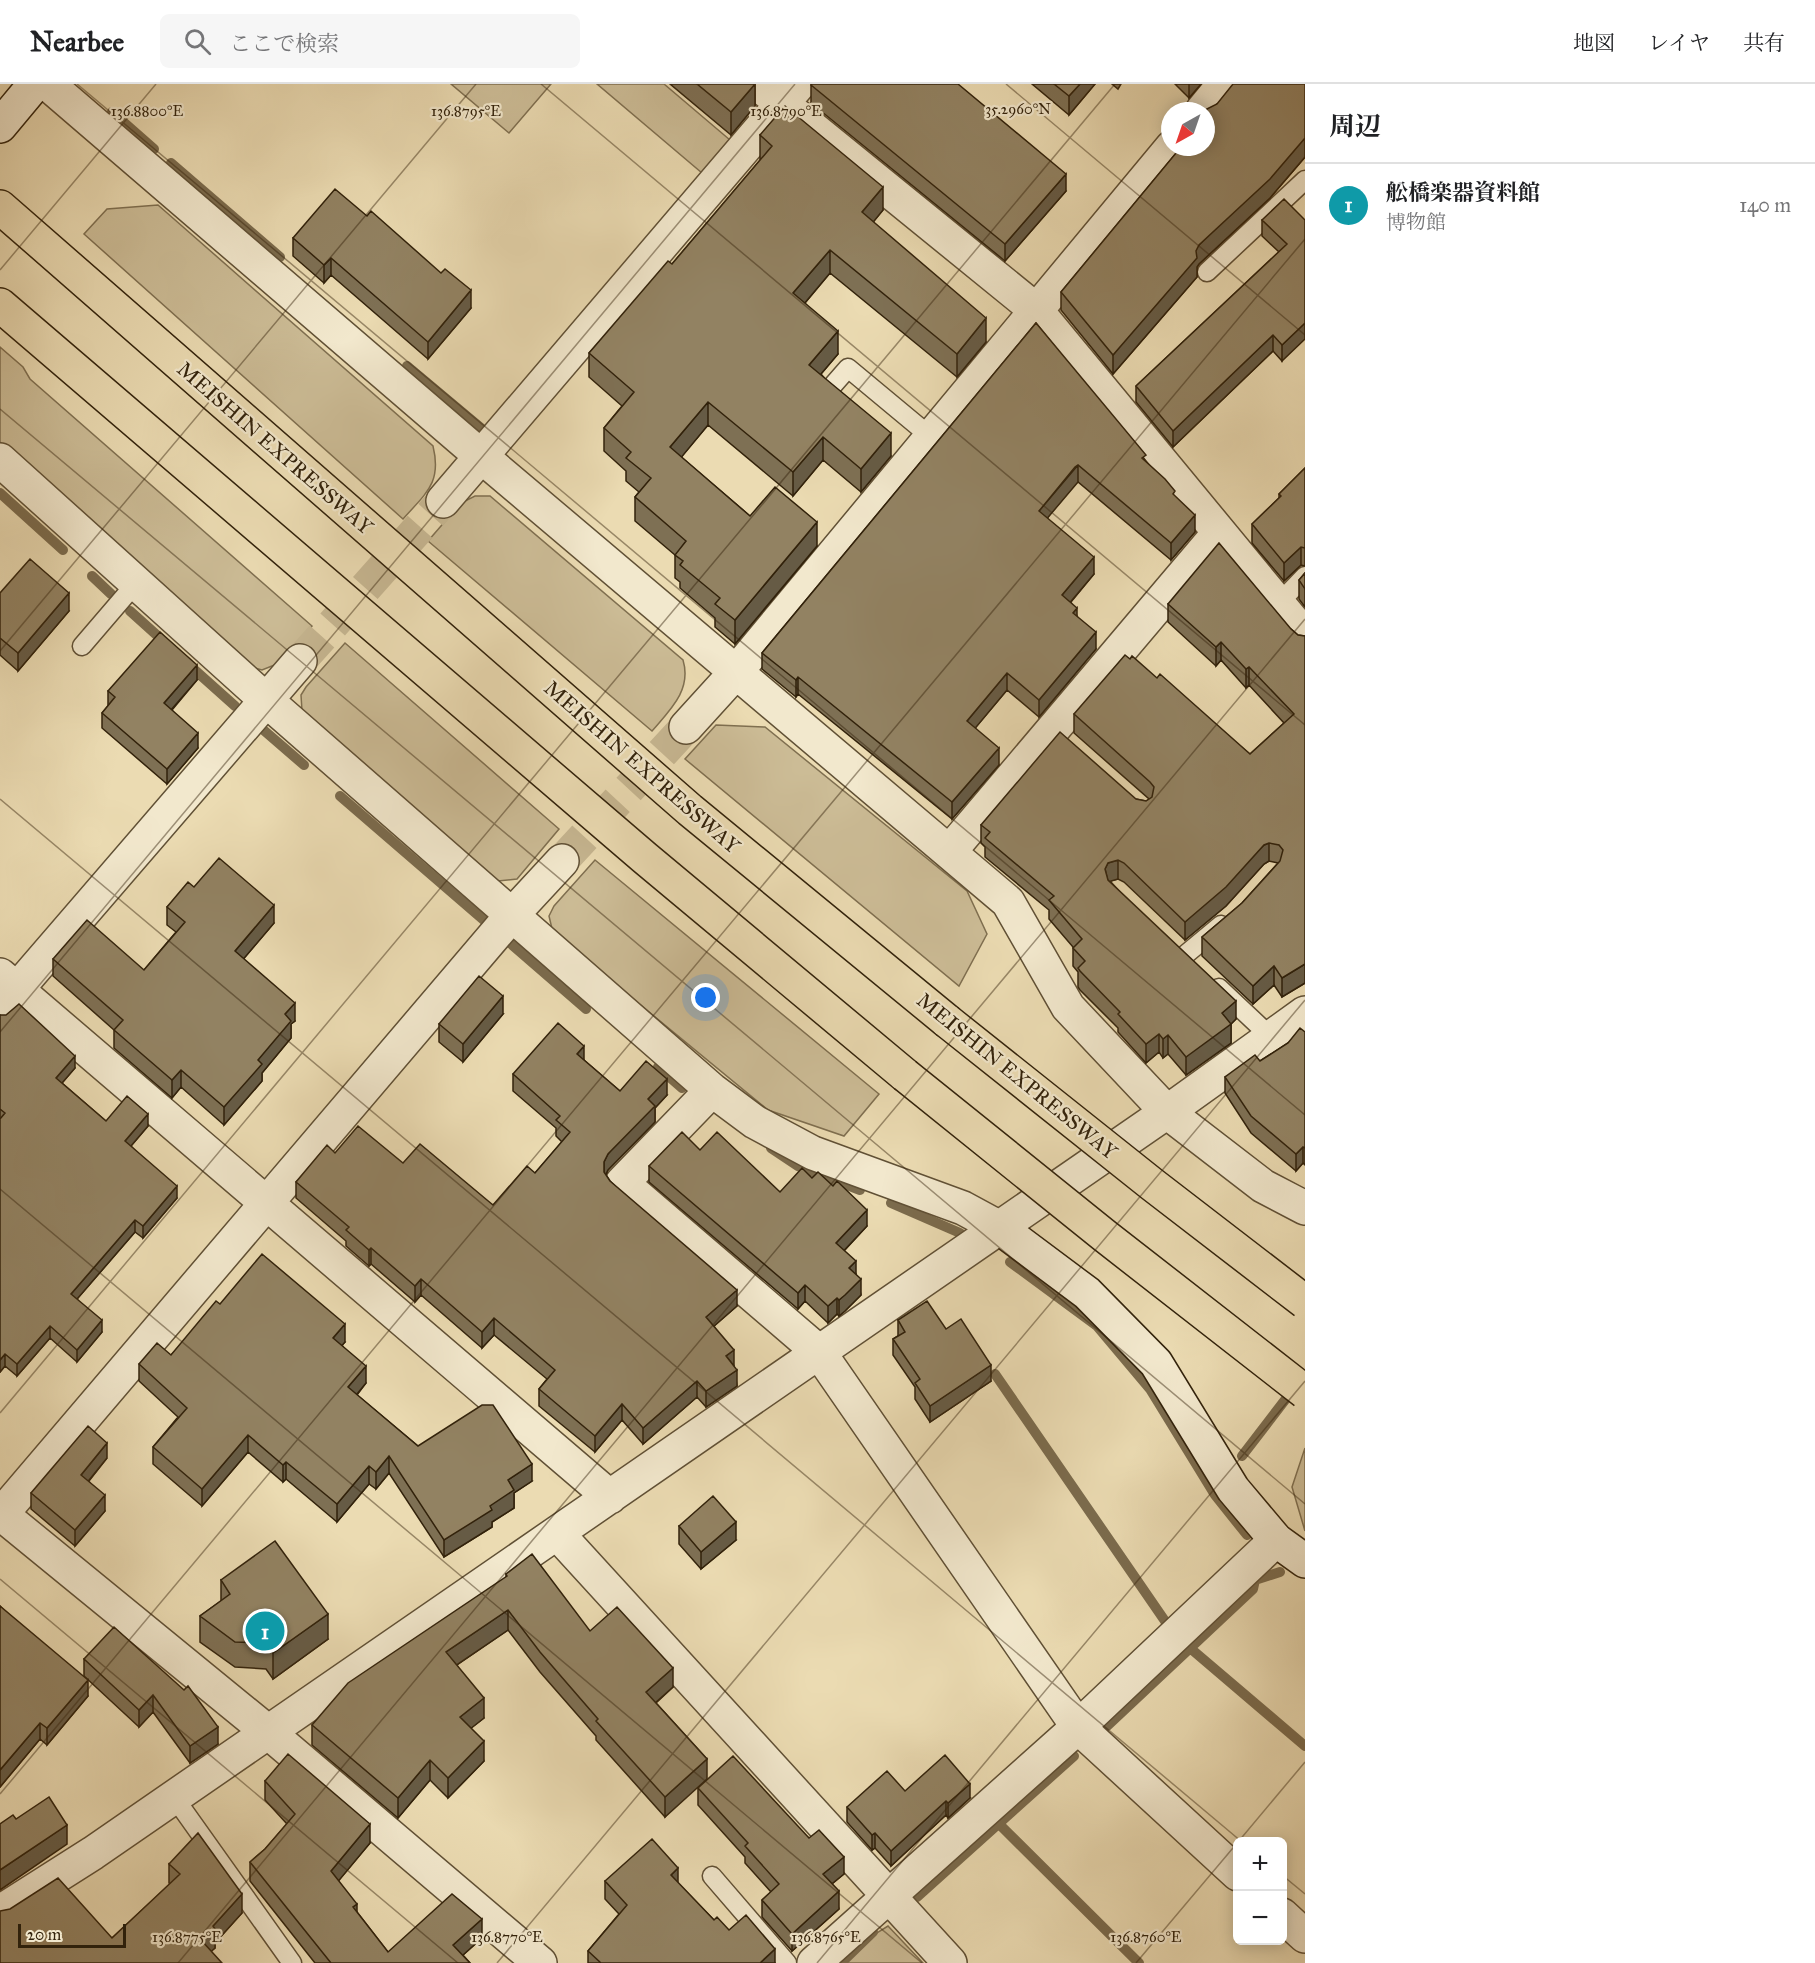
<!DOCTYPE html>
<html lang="ja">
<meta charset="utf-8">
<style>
:root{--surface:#fff;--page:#f6f6f6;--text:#202124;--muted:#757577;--line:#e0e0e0;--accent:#1a73e8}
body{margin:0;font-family:"IM FELL Great Primer","Noto Serif JP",serif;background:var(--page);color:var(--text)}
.controls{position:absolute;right:18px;bottom:18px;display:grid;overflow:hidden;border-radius:9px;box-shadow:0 3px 15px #0003}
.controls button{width:54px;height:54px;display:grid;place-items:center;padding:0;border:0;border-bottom:2px solid var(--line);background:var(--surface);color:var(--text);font:30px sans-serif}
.compass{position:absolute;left:1161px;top:18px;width:54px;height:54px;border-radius:50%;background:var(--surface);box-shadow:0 3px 15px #0003;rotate:220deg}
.scale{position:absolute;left:18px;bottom:15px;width:108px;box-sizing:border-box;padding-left:6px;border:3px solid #32220b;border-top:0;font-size:16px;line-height:21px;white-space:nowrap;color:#32220b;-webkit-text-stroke:4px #f2e8cd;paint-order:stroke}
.you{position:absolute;left:706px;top:914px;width:21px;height:21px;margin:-15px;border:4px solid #fff;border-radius:50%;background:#1a73e8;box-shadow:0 0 0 9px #1a73e833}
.badge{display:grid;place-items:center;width:39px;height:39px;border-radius:50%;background:var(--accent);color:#fff;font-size:20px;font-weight:700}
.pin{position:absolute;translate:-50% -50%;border:3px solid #fff;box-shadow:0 2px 6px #0006}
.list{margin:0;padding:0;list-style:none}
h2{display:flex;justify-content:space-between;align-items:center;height:78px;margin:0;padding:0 24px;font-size:26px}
h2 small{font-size:20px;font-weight:400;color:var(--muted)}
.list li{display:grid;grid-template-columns:39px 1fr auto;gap:18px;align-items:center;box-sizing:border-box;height:84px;padding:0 24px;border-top:2px solid var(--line)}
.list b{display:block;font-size:22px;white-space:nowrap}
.list p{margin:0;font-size:20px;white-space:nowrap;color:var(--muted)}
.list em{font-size:20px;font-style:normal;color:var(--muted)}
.icon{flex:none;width:33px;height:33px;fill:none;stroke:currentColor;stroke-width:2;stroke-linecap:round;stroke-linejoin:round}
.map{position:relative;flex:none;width:1305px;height:1879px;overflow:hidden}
header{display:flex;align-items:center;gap:36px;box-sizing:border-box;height:84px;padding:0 30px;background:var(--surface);border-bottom:2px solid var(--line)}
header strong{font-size:28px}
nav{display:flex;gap:33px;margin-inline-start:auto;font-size:21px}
.search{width:420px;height:54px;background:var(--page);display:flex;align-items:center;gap:15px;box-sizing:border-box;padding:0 21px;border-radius:9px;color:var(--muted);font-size:22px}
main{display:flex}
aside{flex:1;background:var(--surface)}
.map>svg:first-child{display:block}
</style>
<header>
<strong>Nearbee</strong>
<div class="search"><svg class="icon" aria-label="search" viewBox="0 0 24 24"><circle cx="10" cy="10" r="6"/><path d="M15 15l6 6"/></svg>ここで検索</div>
<nav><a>地図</a><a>レイヤ</a><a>共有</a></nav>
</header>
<main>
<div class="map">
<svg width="1305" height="1879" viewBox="0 0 1305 1879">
<rect width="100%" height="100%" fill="#ebdbb2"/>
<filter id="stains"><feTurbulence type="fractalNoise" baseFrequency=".00333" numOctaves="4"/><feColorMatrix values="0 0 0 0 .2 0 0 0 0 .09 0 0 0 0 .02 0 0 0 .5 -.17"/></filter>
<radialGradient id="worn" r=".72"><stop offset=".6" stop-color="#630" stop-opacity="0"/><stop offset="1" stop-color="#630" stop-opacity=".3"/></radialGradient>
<path fill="#ccbc96" stroke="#7f6f50" stroke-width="1.5" d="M451 0H551L509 49Z
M597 0H664L730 56 702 89Z
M158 121 433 362C442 399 426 409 403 435L84 150 107 125Z
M0 263 23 283 30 295 312 542 282 578 262 586 248 582 0 358Z
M475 412H490L683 576C692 606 670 626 652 647L428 457 461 419Z
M345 559 559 745 517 795 498 797 302 627 301 611 306 603Z
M716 641 765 643 967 807 987 850 959 902 685 675Z
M595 776 879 1010 844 1052 768 1026 553 849 549 832 554 822Z
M1305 1364V1447L1292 1403Z
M888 1842 923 1879H846L875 1850Z"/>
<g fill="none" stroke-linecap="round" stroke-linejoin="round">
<path stroke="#7b6b4d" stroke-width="10" d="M112 28 154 65
M171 79 280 173
M407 282 487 349 491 344
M0 409 63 466
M92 492 111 510
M130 527 160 554
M188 580 235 622
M260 643 304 681
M340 712 486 838
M510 859 586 925
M658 983 682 1004
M771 1064 798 1082 860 1106
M891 1119 960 1149
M1010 1178 1097 1242 1150 1305 1215 1411 1247 1451
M995 1290 1165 1537
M1242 1372 1295 1303
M1190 1564 1305 1662
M1107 1642 1253 1505 1255 1496 1280 1488
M999 1740 1139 1879
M917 1813 1074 1672
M841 1879 873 1848"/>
<path stroke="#c6b691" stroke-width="33" stroke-dasharray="33 16" stroke-linecap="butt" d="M300 577 443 417
M562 777 686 643"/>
<g stroke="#605035" stroke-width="21">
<path id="lane" d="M1207 188 1305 96
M834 300 848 284 931 353
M1278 520 1305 492
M82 562 136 499
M1185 871 1221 841
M1219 904 1272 954
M174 1713 292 1879
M712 1792 787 1879"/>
</g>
<g stroke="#605035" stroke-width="36">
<path id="street" d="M48 0 482 373 1008 818 1068 923 1167 1028 1263 1102 1305 1124
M758 0 1036 226 1305 552
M1202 27 1224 0
M0 376 266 616 712 1006 755 1038 813 1069 963 1124 1000 1144
M443 417 799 0
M686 643 736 588 1172 63
M950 767 1219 449
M0 891 610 1413
M0 925 300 577
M712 1006 622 1099 819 1268 1078 1643 1238 1790
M0 1429 268 1648 540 1879
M0 1432 511 832 562 777
M557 1449 950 1879
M0 1828 93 1769 1167 1028 1305 929
M1282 1831 1305 1852
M814 1879 1078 1643 1276 1456"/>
</g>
<g stroke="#32220b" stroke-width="36">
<path id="secondary" d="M0 42 35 0
M1000 1144 1087 1209 1156 1279 1233 1405 1276 1456 1305 1477"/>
</g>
<g stroke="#32220b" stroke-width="36">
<path id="highway" d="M0 123 690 726 947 937
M0 221 645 774 905 991"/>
</g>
<use href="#lane" stroke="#f2e8cd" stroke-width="18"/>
<use href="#street" stroke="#f2e8cd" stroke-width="33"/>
<use href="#secondary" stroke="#f2e8cd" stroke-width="33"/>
<use href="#highway" stroke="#ebdbb2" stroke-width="33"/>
<g stroke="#32220b" stroke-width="36" stroke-linecap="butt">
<path id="highway-bridge" d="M947 937 1153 1101 1305 1218
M905 991 1105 1152 1305 1308"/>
</g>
<use href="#highway-bridge" stroke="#ebdbb2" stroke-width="33"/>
</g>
<path fill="#7e7054" stroke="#32220b" stroke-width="1.5" d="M670 0H755V22L731 51Z
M1032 0H1095L1069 31Z
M1112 0H1121L1118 5Z
M1175 0H1201L1189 14Z
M1305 0V73L1270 114 1199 180 1197 183V193L1113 290 1061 226V208L1217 20Z
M811 1 1066 107 1005 177 811 19Z
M760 51 883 126 873 138 986 258 957 293 830 189 805 219 838 270 821 290 891 372 861 408 823 376 793 412 708 341 681 373 750 432 817 462 735 560 715 543V534L680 504V498L675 494V471L635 437V413L639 408 626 397V387L604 367V344L622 322 589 293V269L672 180 761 75H760Z
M1262 136H1305L1282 277 1273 267 1173 363 1136 318V302L1279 168 1262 152Z
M293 154 471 224 428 275 331 191 324 199 293 172Z
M1036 239 1146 377 1175 413 1195 448 1171 476 1078 398 1075 400 1047 434 1094 490 1071 518 1077 532 1096 565 1039 633 1007 606 975 644 999 681 952 735 798 610 796 613 762 585V569Z
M1305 384V482L1301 481 1284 497 1252 459V440L1279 414V410Z
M1305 489V523L1299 515V496Z
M0 509 69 527 18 587 0 571Z
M1168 520 1291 545 1298 551 1305 552V899L1282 913 1274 901 1253 920 1202 872V853L1242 819 1278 779 1269 777 1264 780 1226 822 1185 856 1124 798 1118 795 1110 797 1236 935 1231 940V959L1186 991 1168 970 1163 974 1159 968 1146 979 1118 948V944L1080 906 1078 903V888L1073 882V863L1049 835V826L985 773V763L981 759V741L1136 715 1146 717 1149 715 1074 649V630L1157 594 1250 670 1284 639 1249 601 1246 604 1221 576 1216 582 1168 538Z
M197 596 172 626 198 664 167 700 102 644V629L108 622V607Z
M194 803 274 839 243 875 295 937 291 940V954L262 989V997L224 1041 181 1003 172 1014 114 964V946L53 892V875L144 886 176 848 167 841V823Z
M503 930 463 978 439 958V940Z
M0 931 75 984 62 999 106 1037 148 1042 131 1062 177 1114 143 1154 135 1148 77 1215 102 1248 77 1278 50 1254 17 1292 5 1282 0 1288Z
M1305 948V1081L1303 1079 1296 1087 1251 1049 1225 1009V993L1260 977Z
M584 976 620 1007 667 1011 655 1024V1038L608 1086 606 1091 610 1097 737 1222 714 1242 734 1282 737 1302 706 1323 697 1313 643 1360 622 1336 595 1368 539 1322V1305L547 1295 494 1251 482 1264 421 1211 415 1218 371 1180 369 1182 346 1162V1157L296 1114V1098L335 1069 403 1079 493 1121 535 1089 562 1058 556 1052V1044L513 1007V990Z
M700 1066 780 1108 812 1094 833 1102 867 1142 844 1167 856 1190 861 1211 845 1227 839 1232 837 1230 828 1239 805 1217 798 1225 649 1098V1082Z
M220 1220 345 1258 342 1261 366 1299 357 1311 418 1362 532 1397 514 1409V1424L492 1438V1443L444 1473 389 1389 376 1405 369 1400 337 1438 286 1395 283 1398 248 1368 202 1422 153 1380V1363L178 1333 139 1297V1280L171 1271Z
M898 1236 946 1245 991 1297 930 1338 915 1315V1303L893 1271V1255L898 1252Z
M107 1374 89 1397 105 1427 75 1462 31 1425V1409Z
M679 1442 736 1456 701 1485 679 1460Z
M506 1490 673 1603 656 1619 707 1675 665 1733 596 1656V1652L540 1588 508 1546 457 1581 484 1634 471 1644 484 1677 448 1714 430 1696 398 1734 312 1661V1641L506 1494Z
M221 1496 328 1555 273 1595 266 1585 235 1583 200 1558V1532L221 1517Z
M0 1522 88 1612 47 1661 40 1655 0 1703Z
M84 1575 184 1606 218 1660 190 1679 153 1628 139 1643 84 1592Z
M265 1697 370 1759 338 1797 357 1828 388 1868 482 1854 463 1871 470 1879H315L250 1797V1778L265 1765 287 1740 265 1716Z
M698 1704 809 1754 844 1790 832 1800 839 1825 792 1867 762 1833V1816L771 1808 745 1779V1773L698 1721Z
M905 1707 970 1714 948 1734 946 1731 891 1782 875 1764 872 1766 847 1738V1723Z
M169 1780 242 1829 215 1859V1864L211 1867 112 1854 170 1800 169 1799Z
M605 1797 678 1799 714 1836 775 1879H588V1867L619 1830 605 1815Z"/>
<path fill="#665b45" stroke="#32220b" stroke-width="1.5" d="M755 0V22L731 51V28Z
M1080 0H1095L1069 31V12Z
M1189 0H1201L1189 14Z
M1305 54V73L1270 114 1199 180 1197 183V193L1113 290V271L1199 161Z
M1066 90V107L1005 177V160Z
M883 103V126L862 152V128Z
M830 166V189L793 233V209Z
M331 174V191L324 199V181Z
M471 206V224L428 275V258Z
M986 234V258L957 293V270Z
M1305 239V255L1282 277V261Z
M838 247V270L809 304V281Z
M1273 251V267L1173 363V347Z
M708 318V341L670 387V363Z
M891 349V372L861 408V385Z
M823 353V376L793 412V388Z
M1078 381V398L1039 444V427Z
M1195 431V448L1171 476V459Z
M817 438V462L735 560V536Z
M1301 463V481L1284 497V479Z
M1094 473V490L1062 528V511Z
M69 509V527L18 587V569Z
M1077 524V541L1073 529Z
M1096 548V565L1039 633V616Z
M1221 558V576L1216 582V563Z
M197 581V596L164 634V619Z
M1249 583V601L1246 604V585Z
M1007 589V606L967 654V637Z
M798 593V610L796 613V596Z
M198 649V664L167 700V685Z
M999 664V681L952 735V718Z
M1269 759V777L1264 780 1226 822 1185 856V838L1264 761Z
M1118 776V795L1108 798 1105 785 1108 779Z
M274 821V839L235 885V867Z
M1305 880V899L1282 913V894Z
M1274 882V901L1253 920V902Z
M503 912V930L463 978V960Z
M1236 917V935L1230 941 1231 940V959L1186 991V973L1222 929Z
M295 919V937L291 940V954L262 989V997L224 1041V1023L258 976 285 930Z
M1159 950V968L1146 979V960Z
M1168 951V970L1163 974V955Z
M584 962V978L577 970Z
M75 972V984L56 1006V994Z
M181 986V1003L172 1014V996Z
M667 995V1011L655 1024V1038L608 1086 604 1094V1078L608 1070 648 1015Z
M148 1030V1042L125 1069V1057Z
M1303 1063V1079L1296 1087V1070Z
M177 1102V1114L143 1154V1142Z
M867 1126V1142L836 1175V1159Z
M135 1136V1148L71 1222V1210Z
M371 1164V1180L369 1182V1166Z
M856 1177V1194L849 1184Z
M421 1195V1211L415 1218V1202Z
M861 1195V1211L845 1227 839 1232V1216Z
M805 1201V1217L798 1225V1209Z
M737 1206V1222L706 1249V1233Z
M837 1214V1230L828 1239V1222Z
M494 1234V1251L482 1264V1248Z
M102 1236V1248L77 1278V1266Z
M345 1240V1258L333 1272V1254Z
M50 1242V1254L17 1292V1280Z
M734 1266V1282L726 1272Z
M5 1270V1282L0 1288V1276Z
M991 1281V1297L930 1338V1322Z
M366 1282V1299L348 1321V1303Z
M737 1286V1302L706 1323V1307Z
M697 1297V1313L643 1360V1344Z
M622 1320V1336L595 1368V1352Z
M248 1351V1368L202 1422V1405Z
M107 1359V1374L81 1406V1391Z
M389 1372V1389L376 1405V1388Z
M286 1378V1395L283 1398V1381Z
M532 1380V1397L514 1409V1424L492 1438V1443L444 1473V1456L490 1422 508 1396Z
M369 1382V1400L337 1438V1420Z
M105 1411V1427L75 1462V1446Z
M736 1438V1456L701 1485V1468Z
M508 1526V1546L446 1588V1568Z
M328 1530V1555L273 1595V1569Z
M673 1584V1603L646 1627V1608Z
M88 1596V1612L47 1661V1644Z
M153 1611V1628L139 1643V1626Z
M484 1614V1634L460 1653V1633Z
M40 1639V1655L0 1703V1686Z
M218 1643V1660L190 1679V1662Z
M484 1657V1677L448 1714V1694Z
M707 1675V1695L665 1733V1713Z
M430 1676V1696L398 1734V1714Z
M970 1700V1714L948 1734V1719Z
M946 1717V1731L891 1782V1767Z
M370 1740V1759L331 1806V1787Z
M67 1741V1760L0 1806V1786Z
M875 1749V1764L872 1766V1751Z
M844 1773V1790L823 1807V1790Z
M678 1784V1801L671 1791Z
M839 1807V1825L792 1867V1850Z
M242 1810V1829L215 1859V1864L202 1876V1857L213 1842Z
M357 1820V1839L353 1823Z
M482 1835V1854L454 1879 453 1861Z
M775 1865V1879H760Z"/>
<path fill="#928262" stroke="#32220b" stroke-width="1.5" d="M697 0H755L731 28Z
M812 0H958L1066 90 1005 160 811 1Z
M1054 0H1080L1069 12Z
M1233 0H1305V54L1270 95 1199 161 1196 167 1197 174 1113 271 1061 208 1181 63H1206V27H1203L1217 20Z
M785 22 883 103 862 128 986 234 957 270 830 166 793 209 838 247 809 281 891 349 861 385 823 353 793 388 708 318 670 363 750 432 775 403 817 438 735 536 715 520 720 514 680 481 683 477 675 471 686 457 635 413 651 394 626 374 631 368 604 344 634 308 589 269 668 177 672 180 772 62 760 51Z
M335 105 367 132 371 127 441 189 445 185 471 206 428 258 331 174 324 181 293 154Z
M1284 115 1305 136V239L1282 261 1273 251 1173 347 1136 302 1287 160 1262 136Z
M1036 239 1146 371 1142 374 1165 395 1175 407 1173 410 1195 431 1171 459 1078 381 1075 383 1039 427 1094 473 1062 511 1077 524 1073 529 1096 548 1039 616 1007 589 967 637 999 664 952 718 798 593 796 596 762 569Z
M1305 384V464L1301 463 1284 479 1252 440 1281 412 1279 410Z
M1219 459 1291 545 1298 551 1305 552V880L1282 894 1274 882 1253 902 1202 853 1242 819 1280 777 1283 766 1279 761 1269 759 1264 761 1226 803 1185 838 1124 779 1118 776 1108 779 1105 785 1108 796 1236 917 1222 929 1231 940 1186 973 1168 951 1163 955 1159 950 1146 960 1118 930 1120 928 1080 887 1078 884 1085 877 1073 864 1082 855 1049 816 1054 812 985 754 990 748 981 741 1060 648 1136 715 1146 717 1152 713 1154 703 1150 698 1074 630 1125 571 1130 575 1132 572 1157 594 1160 590 1250 670 1294 630 1249 583 1246 585 1221 558 1216 563 1168 520Z
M30 475 69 509 18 569 0 554V509Z
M1305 489V505L1299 496Z
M160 548 197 581 164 619 198 649 167 685 102 629 115 613 108 607Z
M219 774 274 821 235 867 295 919 285 930 291 937 258 976 262 980 224 1023 181 986 172 996 114 946 123 936 53 875 87 836 144 886 185 838 167 823 188 798 194 803Z
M479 892 503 912 463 960 439 940Z
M19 920 75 972 56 994 106 1037 127 1012 148 1030 125 1057 177 1102 143 1142 135 1136 71 1210 102 1236 77 1266 50 1242 17 1280 5 1270 0 1276V1035L5 1029 0 1025V931H6Z
M558 939 584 962 577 970 620 1007 646 977 667 995 648 1015 655 1022 608 1070 604 1078V1088L610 1097 737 1206 706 1233 734 1266 726 1272 737 1286 706 1307 697 1297 643 1344 622 1320 595 1352 539 1305 555 1286 494 1234 482 1248 421 1195 415 1202 371 1164 369 1166 346 1146 349 1143 296 1098 327 1061 335 1069 358 1042 403 1079 420 1060 493 1121 527 1082 535 1089 570 1048 556 1036 560 1032 513 990Z
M1300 944 1305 948V1064L1303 1063 1296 1070 1251 1032 1225 993 1255 971 1260 977 1288 959Z
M682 1048 700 1066 717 1048 780 1108 802 1084 812 1094 818 1088 833 1102 837 1097 867 1126 836 1159 856 1177 849 1184 861 1195 845 1211 839 1216 837 1214 828 1222 805 1201 798 1209 649 1082Z
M262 1170 345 1240 333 1254 366 1282 348 1303 418 1362 482 1321H493L532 1380 508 1396 514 1406 490 1422 492 1426 444 1456 389 1372 376 1388 369 1382 337 1420 286 1378 283 1381 248 1351 202 1405 153 1363 187 1324 139 1280 157 1259 171 1271 216 1217 220 1220Z
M927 1217 946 1245 961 1235 991 1281 930 1322 915 1299 920 1295 893 1255 905 1248 898 1236Z
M88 1342 107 1359 81 1391 105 1411 75 1446 31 1409Z
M713 1412 736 1438 701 1468 679 1442Z
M275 1457 328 1530 273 1569 266 1559 235 1558 200 1532 230 1510 221 1496Z
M532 1470 590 1547 617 1523 673 1584 646 1608 707 1675 665 1713 596 1637 598 1635 540 1568 508 1526 446 1568 484 1614 460 1633 484 1657 448 1694 430 1676 398 1714 312 1641 348 1599 507 1492 506 1490Z
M0 1522 88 1596 47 1644 40 1639 0 1686Z
M114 1543 184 1606 188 1602 218 1643 190 1662 153 1611 139 1626 84 1575Z
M288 1670 370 1740 331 1787 357 1820 353 1823 388 1868 452 1810 482 1835 453 1861 470 1879H331L250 1778 265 1765 295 1730 265 1697Z
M945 1671 970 1700 948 1719 946 1717 891 1767 875 1749 872 1751 847 1723 887 1687 905 1707Z
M733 1672 809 1754 819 1746 844 1773 823 1790 839 1807 792 1850 762 1816 779 1800 745 1762 748 1759 698 1704Z
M49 1713 67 1741 0 1786V1740L13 1731 16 1735Z
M198 1749 242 1810 213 1842 215 1845 202 1857 222 1879H0V1827L10 1825 58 1794 112 1854 180 1790 169 1780Z
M652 1755 678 1784 671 1791 714 1836 717 1833 729 1846 746 1831 775 1865 760 1879H601L588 1867 627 1821 605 1797Z"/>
<path fill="none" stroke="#32220b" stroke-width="1.5" stroke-opacity="0.45" d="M77 0 1305 1031M541 0 1305 641M1006 0 1305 251M0 186 156 0M0 325 1305 1420M0 567 476 0M0 715 1242 1758M0 948 795 0M0 1105 922 1879M0 1329 1115 0M0 1495 458 1879M0 1710 1305 155M1238 1758 1305 1678M1282 1791 1305 1810M178 1879 1305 535M497 1879 1305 916M817 1879 1305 1297M1136 1879 1238 1758"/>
<g text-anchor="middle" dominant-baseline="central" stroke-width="4.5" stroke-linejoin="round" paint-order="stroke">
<g font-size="21" fill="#32220b" stroke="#f2e8cd">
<text transform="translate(275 364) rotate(41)">MEISHIN EXPRESSWAY</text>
<text transform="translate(642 683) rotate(41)">MEISHIN EXPRESSWAY</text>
<text transform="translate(1017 992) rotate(39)">MEISHIN EXPRESSWAY</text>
</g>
</g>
<g font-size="15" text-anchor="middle" fill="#32220b" stroke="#f2e8cd" stroke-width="4.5" stroke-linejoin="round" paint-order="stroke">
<text x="1018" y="30">35.2960°N</text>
<text x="147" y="32">136.8800°E</text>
<text x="466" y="32">136.8795°E</text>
<text x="786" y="32">136.8790°E</text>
<text x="187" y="1858">136.8775°E</text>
<text x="507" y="1858">136.8770°E</text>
<text x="826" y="1858">136.8765°E</text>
<text x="1146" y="1858">136.8760°E</text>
</g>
<rect width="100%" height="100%" filter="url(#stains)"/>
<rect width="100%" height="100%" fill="url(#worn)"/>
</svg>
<div class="controls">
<button>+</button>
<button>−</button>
</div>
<svg class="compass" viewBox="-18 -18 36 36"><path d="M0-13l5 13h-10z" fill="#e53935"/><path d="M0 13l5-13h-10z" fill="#757577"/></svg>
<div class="scale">20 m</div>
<div class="you"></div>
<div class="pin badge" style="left:265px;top:1547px;background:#0f9aa8">1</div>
</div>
<aside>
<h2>周辺<small></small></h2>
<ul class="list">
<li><span class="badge" style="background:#0f9aa8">1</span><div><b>舩橋楽器資料館</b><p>博物館</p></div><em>140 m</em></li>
</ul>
</aside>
</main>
